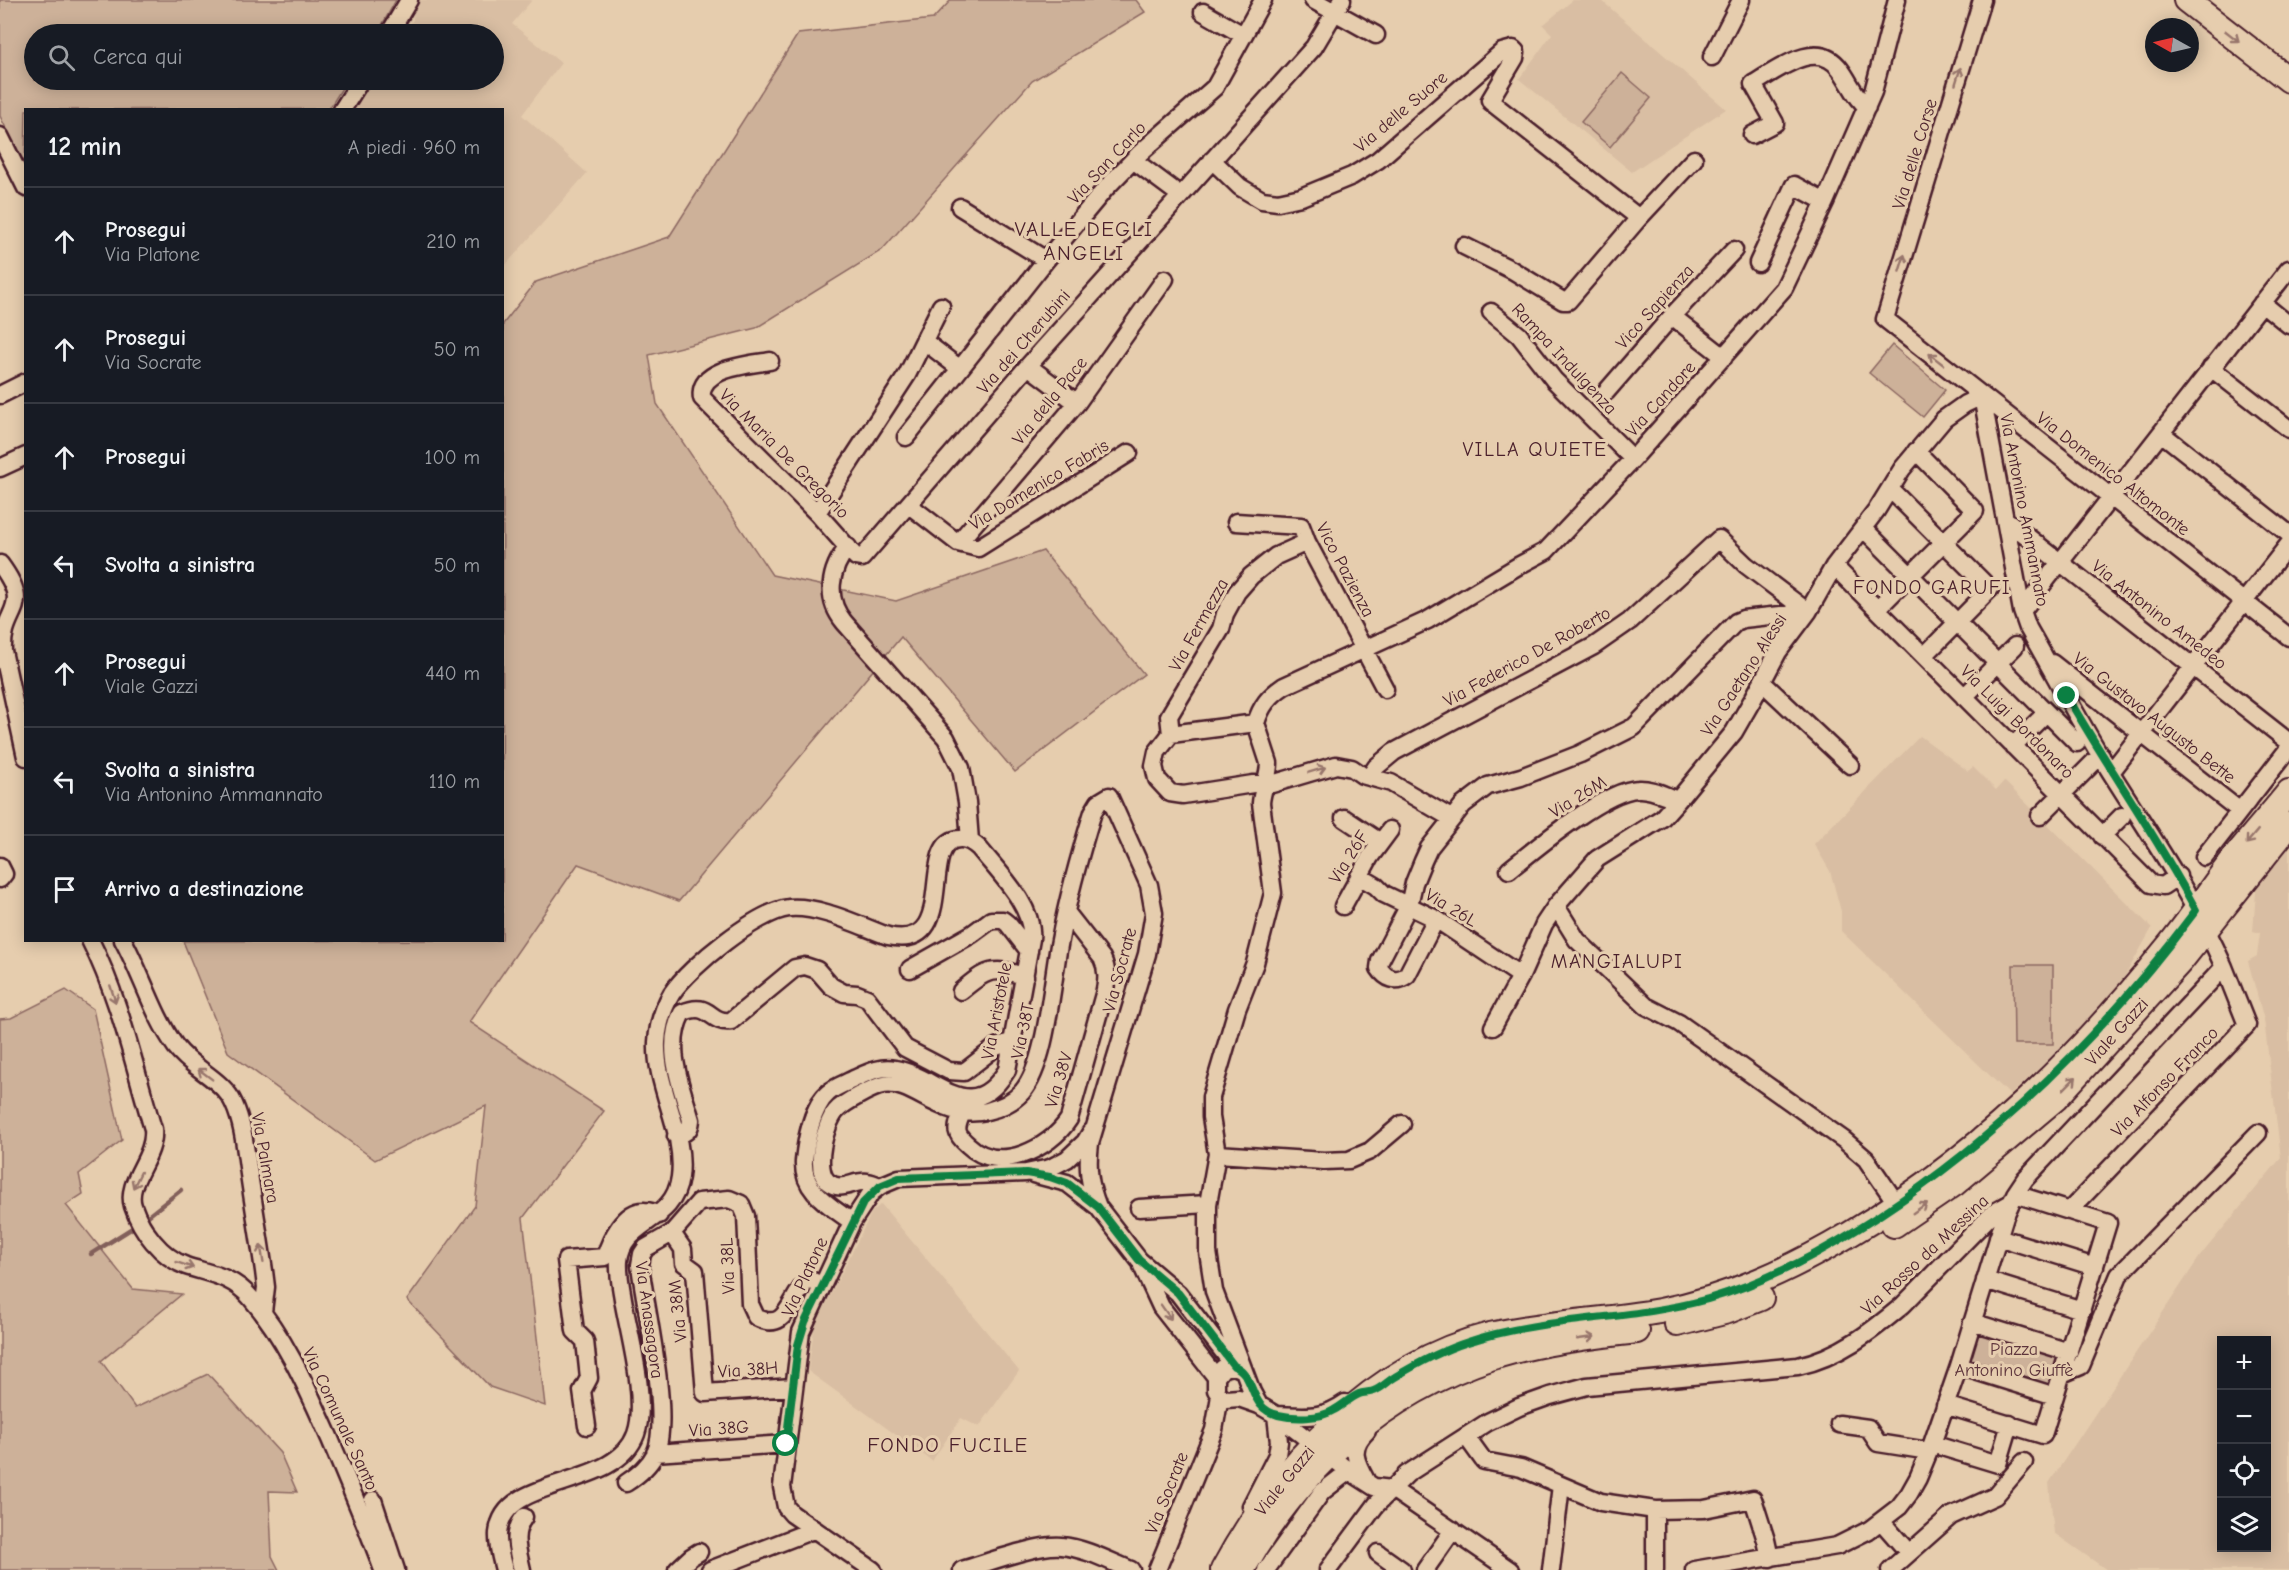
<!DOCTYPE html>
<html lang="it">
<meta charset="utf-8">
<style>
:root{--surface:#171b24;--page:#20242c;--text:#f1f3f6;--muted:#9ea1a6;--line:#363941}
body{margin:0;font-family:"Comic Neue",sans-serif;background:var(--page);color:var(--text)}
.controls{position:absolute;right:18px;bottom:18px;display:grid;overflow:hidden;border-radius:0px;box-shadow:0 3px 15px #0003}
.controls button{width:54px;height:54px;display:grid;place-items:center;padding:0;border:0;border-bottom:2px solid var(--line);background:var(--surface);color:var(--text);font:30px sans-serif}
.compass{position:absolute;left:2145px;top:18px;width:54px;height:54px;border-radius:50%;background:var(--surface);box-shadow:0 3px 15px #0003;rotate:278deg}
.stop{position:absolute;width:18px;height:18px;margin:-14px;border:4px solid #0b8043;border-radius:50%;background:#fff}
.stop.end{background:#0b8043;border-color:#fff;box-shadow:0 2px 6px #0008}
.list{margin:0;padding:0;list-style:none}
h2{display:flex;justify-content:space-between;align-items:center;height:78px;margin:0;padding:0 24px;font-size:26px}
h2 small{font-size:20px;font-weight:400;color:var(--muted)}
.list li{display:grid;grid-template-columns:39px 1fr auto;gap:18px;align-items:center;box-sizing:border-box;height:108px;padding:0 24px;border-top:2px solid var(--line)}
.list b{display:block;font-size:22px;white-space:nowrap}
.list p{margin:0;font-size:20px;white-space:nowrap;color:var(--muted)}
.list em{font-size:20px;font-style:normal;color:var(--muted)}
.icon{flex:none;width:33px;height:33px;fill:none;stroke:currentColor;stroke-width:2;stroke-linecap:round;stroke-linejoin:round}
.map{position:relative;flex:none;width:2289px;height:1570px;overflow:hidden}
.search{position:absolute;background:var(--surface);box-shadow:0 3px 15px #0003;left:24px;top:24px;width:480px;height:66px;display:flex;align-items:center;gap:15px;box-sizing:border-box;padding:0 21px;border-radius:33px;color:var(--muted);font-size:22px}
.panel{position:absolute;background:var(--surface);box-shadow:0 3px 15px #0003;left:24px;top:108px;width:480px;height:834px;border-radius:0px}
.map>svg:first-child{display:block}
</style>
<div class="map">
<svg width="2289" height="1570" viewBox="0 0 2289 1570">
<rect width="100%" height="100%" fill="#e6cdae"/>
<filter id="ink" filterUnits="userSpaceOnUse"><feTurbulence type="fractalNoise" baseFrequency=".0167" numOctaves="2"/><feDisplacementMap in="SourceGraphic" scale="12" xChannelSelector="R" yChannelSelector="G"/><feConvolveMatrix kernelMatrix="1 2 1 2 8 2 1 2 1" color-interpolation-filters="sRGB"/></filter>
<g filter="url(#ink)">
<path fill="#d9bea3" fill-rule="evenodd" d="M417 0H532L512 24 561 63 522 115 587 173 503 268 502 110H353L373 80H494V34H403L413 20 414 7Z
M1573 0H1601L1726 109 1632 172 1519 79 1552 34 1543 25Z
M1920 736 1968 771 1973 767 1996 790 2004 781 2152 928 2121 983 2079 1032 2010 1095 1841 931V911L1830 871 1814 844Z
M2289 841V1570H2107L2054 1533 2049 1483 2201 1255 2281 1158 2264 1020 2248 961 2257 956 2260 933 2253 931 2257 879ZM2222 1340H2266V1548H2222Z
M881 1204 1019 1371 979 1427 961 1418 932 1461 808 1371 814 1328 872 1212Z"/>
<path fill="#cdb199" stroke="#8c6862" stroke-width="1.5" d="M0 0H396L377 34H34V80H347L329 109 26 110 25 167 0 116Z
M951 0H1136L1145 12 1032 81 882 250 756 328 649 355 657 404 772 575 896 601 1043 551 1144 674 1015 772 901 637 679 901 578 864 469 1022 604 1111 523 1218 545 1406 490 1387 407 1300 475 1206 486 1106 375 1160 228 1052 183 941 502 940 503 324 536 282 669 237 798 34 933 19Z
M1622 73 1651 98 1610 147 1581 122Z
M1892 345 1945 390 1923 417 1869 373Z
M2013 965H2053V1044H2014Z
M66 990 93 1009 122 1140 79 1174 83 1194 66 1205 133 1289 182 1294 101 1361 135 1408 208 1374 280 1453 297 1492 269 1491 272 1556 279 1570H0V1019L11 1018Z
M1972 1322 2069 1352 2055 1396 1959 1366Z"/>
<g fill="none" stroke-linecap="round" stroke-linejoin="round">
<path stroke="#825f5a" stroke-width="4.5" d="M143 1220 181 1190
M91 1254 137 1225"/>
<g stroke="#4a1f2b" stroke-width="21">
<path id="street" d="M1313 0 1376 35
M1982 0 1885 319 2289 637
M1203 12 1243 35
M389 34 409 0
M1712 57 1741 0
M342 110 361 80
M1752 135 1775 123 1753 84C1776 71 1817 37 1840 69 1850 82 1854 96 1867 107
M0 136 26 188
M1133 160 1180 195
M1212 160 1240 187 1262 200 1278 202 1301 197 1352 176 1378 160 1502 52 1513 49 1516 52 1515 58 1490 100 1491 102 1639 218
M960 207 1046 260
M1464 246 1512 270 1563 301H1568L1639 218 1694 159
M1758 263 1794 185 1825 202
M2262 303 2289 325
M1491 312 1519 335 1554 380 1633 459
M1672 316 1724 357
M924 341 959 368
M770 361C749 365 697 368 702 398L817 513 856 557 862 558 1028 366 1314 47 1342 0
M1028 366 1077 403
M2211 368 2289 429
M1606 392 1672 316 1734 250
M0 395 26 382
M2161 433 2289 534
M906 437 1046 260 1105 189 1139 154 1215 87 1263 0
M0 468 26 456
M1890 489 1990 589 1924 656
M909 505 958 543 978 548 1129 453
M817 513 907 375 941 306
M2005 519 2289 742
M1236 522 1301 526 1307 542 1385 689
M1864 529 2077 743
M1307 542 1276 556 1251 576 1237 592 1225 614 1221 629 1169 716 1171 734 1157 752 1154 766 1157 779 1170 793 1183 795 1253 784H1272L1336 765 1352 768 1362 775 1391 783 1451 818
M958 543 1077 403 1165 279
M848 547C829 570 825 599 844 622L946 738 961 768 967 802 970 841
M0 564C35 611 1 607 3 651L26 757
M1834 566 2151 884 2163 886 2178 876
M1877 609 1975 511 1916 451
M2022 611 2289 269
M2052 663 2240 811
M1762 682 1850 765
M1964 697 2015 646
M1256 723C1261 706 1269 696 1284 686L1428 620 1518 566 1546 551 1633 459 1784 288 1825 202 1873 92 1897 0
M1256 723 1269 763C1269 777 1262 789 1261 803L1273 893 1255 963 1237 1009 1211 1097V1117L1217 1154 1208 1204V1252L1214 1291 1252 1392 1259 1405
M1171 734 1256 723
M2013 746 2046 713
M2111 772 2289 544
M1370 776 1376 767 1394 752 1594 646 1630 621 1719 539 1746 565 1808 612
M2040 816 2101 755
M1344 818 1380 842
M2102 836 2122 816
M2204 857 2289 748
M0 866 4 874 0 879
M1509 870C1536 848 1605 790 1638 789 1652 788 1665 796 1678 800
M1359 876 1376 886 1384 894 1436 919 1521 976
M1343 906 1370 857 1390 830
M1556 906 1577 940 1646 1006 1679 1023 1844 1140 1866 1159 1897 1204
M1436 919 1407 975C1397 983 1386 979 1379 968L1380 961 1409 905 1414 883 1423 861 1429 848 1463 805 1488 786 1521 777 1580 754 1634 727 1736 622 1743 619 1808 612
M90 940C120 999 134 1066 153 1129 156 1158 125 1181 133 1206 141 1230 161 1257 186 1266 210 1274 232 1276 250 1297 286 1338 308 1390 330 1439 348 1482 367 1526 383 1570
M123 940C142 975 153 1015 176 1047 192 1069 223 1079 234 1104 243 1124 245 1146 248 1167 253 1202 259 1236 264 1271L266 1287 263 1312
M910 969 972 934 991 920H1003L1008 924 1029 951
M961 991C987 969 992 967 1025 976
M1493 1027 1521 976 1544 924 1556 906 1597 859 1662 818 1678 800 1734 732 1753 699 1778 652 1808 612 1834 566 1876 511 1902 469 1944 419 1965 404 1982 396
M962 1113C955 1129 955 1134 968 1145 998 1174 1049 1150 1069 1119L1104 994C1107 981 1108 970 1102 958L1066 912
M676 1136C686 1133 690 1131 691 1120 681 1085 664 1047 682 1013 711 1000 708 1024 731 1021L795 968 805 966 817 970 831 986 844 993 857 994 867 998 905 1048 949 1071 964 1072 996 1047 1013 1041
M1217 1154 1324 1161 1349 1160 1370 1151 1402 1124
M1033 1174 1067 1183 1098 1207 1139 1260 1178 1293 1234 1366 1241 1369
M880 1186C876 1185 871 1182 867 1182 853 1180 842 1193 828 1182 813 1169 825 1124 836 1111 844 1102 873 1087 884 1085 914 1080 940 1121 987 1111 1000 1108 1012 1103 1022 1092 1047 1064 1052 979 1060 940 1068 897 1080 854 1093 812L1099 802 1109 796 1149 885 1154 913 1147 954 1090 1143C1087 1168 1089 1184 1098 1207
M1139 1208 1208 1204
M2069 1211 2247 1025 2224 967
M672 1233 683 1249 684 1263 695 1271 705 1393 793 1387
M1998 1237 2095 1267
M1142 1266 1161 1307 1216 1377
M1985 1280 2082 1310
M1972 1322 2069 1352
M1234 1366 1223 1368 1216 1377V1390L1220 1396 1226 1399 1239 1398 1259 1405 1276 1415 1349 1471 1374 1487 1392 1489 1510 1570
M1959 1366 2055 1396
M2062 1374 2081 1366 2119 1275 2258 1133
M1945 1405 2043 1435 2108 1223 2015 1194
M1276 1415C1304 1416 1321 1420 1345 1403
M1839 1424 1868 1428 1878 1443 1929 1451
M587 1426 582 1391 589 1378 585 1341 575 1331 566 1260 605 1257C610 1241 624 1210 645 1211 649 1211 655 1213 659 1215
M1466 1436 1484 1461 1521 1468 1601 1502 1655 1510 1704 1509 1753 1499 1766 1540 1770 1558
M1932 1444 1998 1464 2010 1424
M655 1453 786 1444
M1367 1482C1356 1462 1348 1449 1367 1431
M626 1483C637 1476 649 1466 655 1454 672 1418 645 1308 640 1265L642 1254 646 1248 672 1233 699 1202 729 1199 741 1204 746 1216 750 1304 756 1317C788 1334 789 1297 807 1282L813 1281 822 1285
M373 1500 396 1570
M1251 1506 1277 1455 1279 1442 1276 1415
M1881 1521 1909 1553
M1378 1553 1402 1570
M504 1570C501 1558 497 1545 498 1533 503 1473 615 1492 636 1434 648 1400 629 1335 623 1299 621 1286 618 1274 619 1261 622 1220 674 1224 680 1177 686 1131 655 1088 657 1042 658 1025 663 1008 672 993 689 967 758 911 789 908 819 905 860 926 888 936 958 951 920 851 954 840 964 837 971 841 979 848 998 872 1035 907 1031 939L1007 1070C971 1129 937 1076 895 1069 881 1066 869 1072 856 1078 847 1083 836 1086 828 1093 812 1107 806 1141 804 1161 802 1192 831 1206 852 1222
M522 1570C518 1551 511 1534 524 1517
M677 1570 691 1557 699 1552
M710 1570 813 1530
M873 1570 792 1514 786 1507 782 1487 801 1332 852 1222 871 1193 880 1186 899 1178 1026 1173 1050 1168 1067 1159 1085 1142 1091 1132
M962 1570C987 1563 1037 1544 1061 1546 1085 1548 1109 1561 1131 1570
M1157 1570 1214 1430 1220 1396
M1266 1570 1322 1492 1349 1471
M1328 1570 1376 1505 1407 1474 1488 1422 1519 1407 1550 1396 1587 1386 1798 1366C1839 1357 1871 1332 1903 1305L1993 1213 2009 1204
M1425 1570 1453 1530
M1551 1570 1561 1485
M1655 1570V1510
M1694 1570 1837 1546 1869 1530 1899 1507 1909 1494 1918 1478 1932 1444 1959 1366 2005 1216 2015 1194 2025 1179 2224 967C2191 891 2143 825 2100 755 2075 713 2052 670 2028 628L2022 611 1982 396
M1890 1570 1951 1516 1995 1496 2024 1462"/>
</g>
<g stroke="#4a1f2b" stroke-width="28">
<path id="secondary" d="M2186 0 2289 80
M1894 1225 1954 1184 2056 1098 2180 962 2289 825
M1677 1324 1728 1311 1761 1298
M1223 1570C1278 1467 1372 1364 1490 1335 1546 1322 1604 1321 1660 1311 1729 1298 1791 1269 1850 1234 1973 1161 2077 1060 2166 949 2188 923 2207 894 2228 866 2247 841 2269 817 2289 792
M1242 1570C1299 1469 1382 1393 1493 1357 1539 1342 1589 1337 1637 1331"/>
</g>
<use href="#street" stroke="#e6cdae" stroke-width="16"/>
<use href="#secondary" stroke="#e6cdae" stroke-width="24"/>
</g>
<defs><path id="oneway-shaft" d="M-6 0H5M1.5-3L5.5 0L1.5 3" fill="none" stroke-width="1.6" stroke-linecap="round" stroke-linejoin="round" transform="scale(1.5)"/></defs>
<g stroke="#98766c">
<use href="#oneway-shaft" transform="translate(2232 36) rotate(38)"/>
<use href="#oneway-shaft" transform="translate(1958 76) rotate(-73)"/>
<use href="#oneway-shaft" transform="translate(1902 263) rotate(-73)"/>
<use href="#oneway-shaft" transform="translate(1936 359) rotate(-142)"/>
<use href="#oneway-shaft" transform="translate(1317 770) rotate(-17)"/>
<use href="#oneway-shaft" transform="translate(2252 837) rotate(130)"/>
<use href="#oneway-shaft" transform="translate(113 994) rotate(72)"/>
<use href="#oneway-shaft" transform="translate(205 1074) rotate(-143)"/>
<use href="#oneway-shaft" transform="translate(2070 1083) rotate(-45)"/>
<use href="#oneway-shaft" transform="translate(137 1180) rotate(116)"/>
<use href="#oneway-shaft" transform="translate(1920 1208) rotate(-35)"/>
<use href="#oneway-shaft" transform="translate(262 1254) rotate(-99)"/>
<use href="#oneway-shaft" transform="translate(185 1265) rotate(19)"/>
<use href="#oneway-shaft" transform="translate(1166 1312) rotate(55)"/>
<use href="#oneway-shaft" transform="translate(1586 1338) rotate(-8)"/>
</g>
</g>
<g fill="none" stroke-linecap="round" stroke-linejoin="round" filter="url(#ink)">
<path stroke="#0b8043" stroke-width="8" d="M786 1444 798 1345 805 1322 863 1203 880 1186 899 1178 1026 1173 1050 1177 1067 1183 1098 1207 1139 1260 1178 1293 1234 1366C1257 1375 1247 1408 1278 1415 1294 1419 1320 1419 1334 1410 1343 1405 1350 1398 1359 1394 1364 1392 1371 1393 1376 1390 1383 1387 1388 1381 1395 1377 1418 1363 1443 1350 1468 1342 1545 1316 1630 1321 1708 1299 1770 1281 1826 1250 1880 1215 2003 1134 2108 1028 2196 910 2157 836 2108 768 2067 696"/>
</g>
<g text-anchor="middle" dominant-baseline="central" stroke-width="6" stroke-linejoin="round" paint-order="stroke">
<g font-size="18" fill="#4a1f2b" stroke="#e6cdae">
<text transform="translate(1401 112) rotate(-40)">Via delle Suore</text>
<text transform="translate(1915 154) rotate(-73)">Via delle Corse</text>
<text transform="translate(1107 163) rotate(-47)">Via San Carlo</text>
<text transform="translate(1655 307) rotate(-48)">Vico Sapienza</text>
<text transform="translate(1024 342) rotate(-49)">Via dei Cherubini</text>
<text transform="translate(1564 359) rotate(47)">Rampa Indulgenza</text>
<text transform="translate(1661 399) rotate(-48)">Via Candore</text>
<text transform="translate(1050 401) rotate(-51)">Via della Pace</text>
<text transform="translate(784 454) rotate(45)">Via Maria De Gregorio</text>
<text transform="translate(2113 474) rotate(38)">Via Domenico Altomonte</text>
<text transform="translate(1039 485) rotate(-31)">Via Domenico Fabris</text>
<text transform="translate(2024 510) rotate(79)">Via Antonino Ammannato</text>
<text transform="translate(1345 570) rotate(62)">Vico Pazienza</text>
<text transform="translate(2159 615) rotate(38)">Via Antonino Amedeo</text>
<text transform="translate(1199 625) rotate(-61)">Via Fermezza</text>
<text transform="translate(1527 657) rotate(-29)">Via Federico De Roberto</text>
<text transform="translate(1744 675) rotate(-57)">Via Gaetano Alessi</text>
<text transform="translate(2154 718) rotate(38)">Via Gustavo Augusto Bette</text>
<text transform="translate(2017 722) rotate(45)">Via Luigi Bordonaro</text>
<text transform="translate(1578 797) rotate(-32)">Via 26M</text>
<text transform="translate(1349 857) rotate(-58)">Via 26F</text>
<text transform="translate(1451 908) rotate(31)">Via 26L</text>
<text transform="translate(1120 970) rotate(-75)">Via Socrate</text>
<text transform="translate(997 1011) rotate(-79)">Via Aristotele</text>
<text transform="translate(1023 1031) rotate(-78)">Via 38T</text>
<text transform="translate(2117 1032) rotate(-48)">Viale Gazzi</text>
<text transform="translate(1059 1080) rotate(-73)">Via 38V</text>
<text transform="translate(2165 1082) rotate(-46)">Via Alfonso Franco</text>
<text transform="translate(265 1158) rotate(80)">Via Palmara</text>
<text transform="translate(1925 1255) rotate(-43)">Via Rosso da Messina</text>
<text transform="translate(728 1266) rotate(-92)">Via 38L</text>
<text transform="translate(805 1277) rotate(-65)">Via Platone</text>
<text transform="translate(678 1311) rotate(-96)">Via 38M</text>
<text transform="translate(649 1320) rotate(82)">Via Anassagora</text>
<text transform="translate(748 1370) rotate(-4)">Via 38H</text>
<text transform="translate(340 1419) rotate(65)">Via Comunale Santo</text>
<text transform="translate(719 1429) rotate(-4)">Via 38G</text>
<text transform="translate(1285 1481) rotate(-51)">Viale Gazzi</text>
<text transform="translate(1167 1493) rotate(-68)">Via Socrate</text>
</g>
<g font-size="18" fill="#5e353c" stroke="#e6cdae">
<text x="2014" y="1349">Piazza<tspan x="2014" dy="21">Antonino Giuffè</tspan></text>
</g>
<g font-size="20" letter-spacing="1.5" fill="#4a1f2b" stroke="#e6cdae">
<text x="1535" y="449">VILLA QUIETE</text>
<text x="1932" y="587">FONDO GARUFI</text>
<text x="1617" y="961">MANGIALUPI</text>
</g>
<g font-size="21" letter-spacing="1.5" fill="#4a1f2b" stroke="#e6cdae">
<text x="1084" y="229">VALLE DEGLI<tspan x="1084" dy="24">ANGELI</tspan></text>
<text x="948" y="1445">FONDO FUCILE</text>
</g>
</g>
</svg>
<div class="controls">
<button>+</button>
<button>−</button>
<button><svg class="icon" aria-label="locate" viewBox="0 0 24 24"><circle cx="12" cy="12" r="6"/><path d="M12 2v4M12 18v4M2 12h4M18 12h4"/></svg></button>
<button><svg class="icon" aria-label="layers" viewBox="0 0 24 24"><path d="M12 4l9 5-9 5-9-5zM3 14l9 5 9-5"/></svg></button>
</div>
<svg class="compass" viewBox="-18 -18 36 36"><path d="M0-13l5 13h-10z" fill="#e53935"/><path d="M0 13l5-13h-10z" fill="#9ea1a6"/></svg>
<div class="stop" style="left:786px;top:1444px"></div>
<div class="stop end" style="left:2067px;top:696px"></div>
<div class="search"><svg class="icon" aria-label="search" viewBox="0 0 24 24"><circle cx="10" cy="10" r="6"/><path d="M15 15l6 6"/></svg>Cerca qui</div>
<section class="panel">
<h2>12 min<small>A piedi · 960 m</small></h2>
<ul class="list">
<li><svg class="icon" aria-label="ahead" viewBox="0 0 24 24"><path d="M12 20V5M6 11l6-6 6 6"/></svg><div><b>Prosegui</b><p>Via Platone</p></div><em>210 m</em></li>
<li><svg class="icon" aria-label="ahead" viewBox="0 0 24 24"><path d="M12 20V5M6 11l6-6 6 6"/></svg><div><b>Prosegui</b><p>Via Socrate</p></div><em>50 m</em></li>
<li><svg class="icon" aria-label="ahead" viewBox="0 0 24 24"><path d="M12 20V5M6 11l6-6 6 6"/></svg><div><b>Prosegui</b></div><em>100 m</em></li>
<li><svg class="icon" aria-label="left" viewBox="0 0 24 24"><path d="M17 20v-9H6M10 6l-5 5 5 5"/></svg><div><b>Svolta a sinistra</b></div><em>50 m</em></li>
<li><svg class="icon" aria-label="ahead" viewBox="0 0 24 24"><path d="M12 20V5M6 11l6-6 6 6"/></svg><div><b>Prosegui</b><p>Viale Gazzi</p></div><em>440 m</em></li>
<li><svg class="icon" aria-label="left" viewBox="0 0 24 24"><path d="M17 20v-9H6M10 6l-5 5 5 5"/></svg><div><b>Svolta a sinistra</b><p>Via Antonino Ammannato</p></div><em>110 m</em></li>
<li><svg class="icon" aria-label="arrive" viewBox="0 0 24 24"><path d="M6 21V4h12l-3 4 3 4H6"/></svg><div><b>Arrivo a destinazione</b></div></li>
</ul>
</section>
</div>
